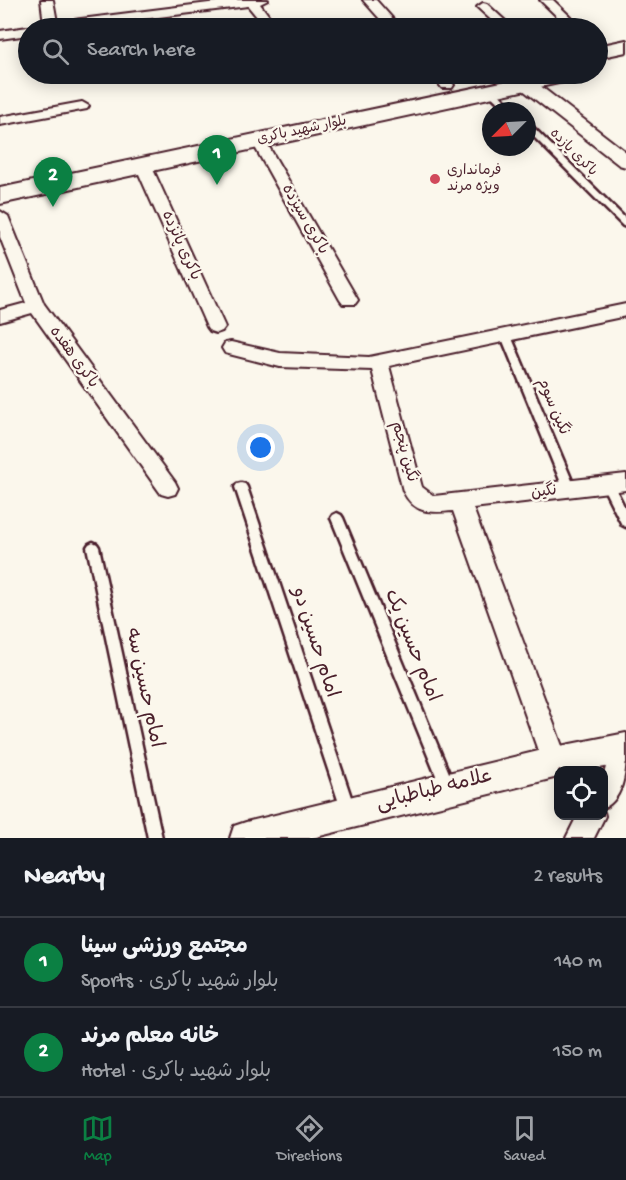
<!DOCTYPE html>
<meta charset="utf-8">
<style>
:root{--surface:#171b24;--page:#242831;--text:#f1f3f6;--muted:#9ea1a6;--line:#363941;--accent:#0b8043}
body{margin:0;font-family:"Gochi Hand","Playpen Sans Arabic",sans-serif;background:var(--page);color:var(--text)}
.controls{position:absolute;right:18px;bottom:18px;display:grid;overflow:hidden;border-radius:12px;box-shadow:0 3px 15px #0003}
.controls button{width:54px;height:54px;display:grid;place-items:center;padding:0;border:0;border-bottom:2px solid var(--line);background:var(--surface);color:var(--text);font:30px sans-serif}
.compass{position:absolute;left:482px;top:102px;width:54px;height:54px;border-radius:50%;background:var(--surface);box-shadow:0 3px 15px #0003;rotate:246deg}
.you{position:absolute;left:261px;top:448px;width:21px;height:21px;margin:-15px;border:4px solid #fff;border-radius:50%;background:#1a73e8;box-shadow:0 0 0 9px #1a73e833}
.badge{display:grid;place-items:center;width:39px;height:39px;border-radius:50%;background:var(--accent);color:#fff;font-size:20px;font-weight:700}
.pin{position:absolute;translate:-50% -50px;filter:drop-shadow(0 2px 3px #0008)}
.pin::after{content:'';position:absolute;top:32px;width:21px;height:18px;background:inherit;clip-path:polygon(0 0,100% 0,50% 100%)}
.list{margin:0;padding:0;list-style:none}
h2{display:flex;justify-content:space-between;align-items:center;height:78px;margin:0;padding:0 24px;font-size:26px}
h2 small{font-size:20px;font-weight:400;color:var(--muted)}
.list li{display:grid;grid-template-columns:39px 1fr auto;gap:18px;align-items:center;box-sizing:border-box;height:90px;padding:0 24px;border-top:2px solid var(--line)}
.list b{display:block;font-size:22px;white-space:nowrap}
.list p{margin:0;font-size:20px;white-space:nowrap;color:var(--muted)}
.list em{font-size:20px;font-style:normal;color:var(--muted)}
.icon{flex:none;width:33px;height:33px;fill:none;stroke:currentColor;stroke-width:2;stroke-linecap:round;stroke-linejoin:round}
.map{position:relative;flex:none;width:626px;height:838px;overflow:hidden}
.search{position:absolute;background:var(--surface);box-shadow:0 3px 15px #0003;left:18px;right:18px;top:18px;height:66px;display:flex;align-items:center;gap:15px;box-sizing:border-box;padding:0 21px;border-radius:33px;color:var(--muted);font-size:22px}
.sheet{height:258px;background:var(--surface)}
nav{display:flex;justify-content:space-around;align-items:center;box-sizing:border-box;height:84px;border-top:2px solid var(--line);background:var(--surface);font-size:16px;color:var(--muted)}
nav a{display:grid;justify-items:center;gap:3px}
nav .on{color:var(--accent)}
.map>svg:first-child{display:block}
</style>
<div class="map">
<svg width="626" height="838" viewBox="0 0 626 838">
<rect width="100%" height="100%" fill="#fbf7ec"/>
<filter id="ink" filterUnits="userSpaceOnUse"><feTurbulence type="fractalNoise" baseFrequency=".0167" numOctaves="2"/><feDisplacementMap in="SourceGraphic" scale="12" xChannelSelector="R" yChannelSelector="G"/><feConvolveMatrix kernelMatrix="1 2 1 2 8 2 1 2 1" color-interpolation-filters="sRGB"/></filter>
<g filter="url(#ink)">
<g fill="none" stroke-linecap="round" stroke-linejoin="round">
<g stroke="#4a1f2b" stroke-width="5">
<path id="service" d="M487 88H493L515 111H507L487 92Z
M527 124H530L626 219V227L623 226 527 130Z
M506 333 511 336 576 490 574 493H566L564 490 501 336Z
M608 481 612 482 626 510V527L622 525 602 485 604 482Z
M241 483 245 484 247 487 356 812 354 817 349 819 344 817 342 812 235 487 237 484Z
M337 513 341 515 343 518 454 785 452 790 447 792 442 790 331 518 333 515Z
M93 542 97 544 99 547 162 838H148L87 547 89 544Z"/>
</g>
<g stroke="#4a1f2b" stroke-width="4">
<path id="minor" d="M41 0H53L57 22 233 0H268L260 4 278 28H266L248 6 69 28H37L38 25 44 24Z
M363 0H376L401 28H388Z
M540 0H553L582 28H569Z
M483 3 487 4 513 28H500L477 7Z
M28 27 33 28H28V35L0 39V31Z
M431 74H444L454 85 452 88H442Z
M82 102 89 106 87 109 0 125V117Z
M258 136 265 140 358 300 355 304H343L340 300 251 140Z
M143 160 151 165 225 327 222 331 216 333 210 331 207 327 135 165Z
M0 211 8 216 44 304 175 482 178 488 175 494 168 496 161 494 32 313 0 322V310L26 303 0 237Z
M626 304V316L389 366 422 487 434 496 626 474V490L473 508 568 762 564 770H558L555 774 546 771 542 762 453 511C431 513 414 514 403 491L372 370 280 367 225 353 222 348 225 343 231 342 280 353 369 357Z
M626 743C626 766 626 797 604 808 602 786 601 753 626 743Z
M604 812 605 816 594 838H566L577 816H604Z"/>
</g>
<g stroke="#4a1f2b" stroke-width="4">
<path id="tertiary" d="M524 77 530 78 626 152V167L619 165 518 86 516 82 518 78Z
M626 733V763L589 770H558V777L312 838H230L234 826 246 822 555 747Z"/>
</g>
<g stroke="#4a1f2b" stroke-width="4">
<path id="primary" d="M626 40V52L598 58V46Z
M539 74H579L576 79 568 81 0 204V188Z"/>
</g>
<use href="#service" fill="#fbf7ec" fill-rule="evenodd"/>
<use href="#minor" fill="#fbf7ec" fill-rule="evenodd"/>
<use href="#tertiary" fill="#fbf7ec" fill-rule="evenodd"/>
<use href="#primary" fill="#fbf7ec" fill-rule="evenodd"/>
</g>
</g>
<circle fill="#d1495b" stroke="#fbf7ec" stroke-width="2" cx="435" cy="179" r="6"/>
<g text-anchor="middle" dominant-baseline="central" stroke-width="5" stroke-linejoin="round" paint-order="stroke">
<g font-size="14" fill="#4a1f2b" stroke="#fbf7ec">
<text transform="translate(302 131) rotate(-12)">بلوار شهید باکری</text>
<text transform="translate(573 153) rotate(45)">باکری یازده</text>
</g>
<g font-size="14" fill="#4a1f2b" stroke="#fbf7ec" text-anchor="start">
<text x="447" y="171">فرمانداری<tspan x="447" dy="16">ویژه مرند</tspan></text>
</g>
<g font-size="16" fill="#4a1f2b" stroke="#fbf7ec">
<text transform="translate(304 220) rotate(60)">باکری سیزده</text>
<text transform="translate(180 246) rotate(66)">باکری پانزده</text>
<text transform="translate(73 358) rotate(54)">باکری هفده</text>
<text transform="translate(552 407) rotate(67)">نگین سوم</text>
<text transform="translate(403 452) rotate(75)">نگین پنجم</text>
<text transform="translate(544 493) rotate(-7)">نگین</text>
</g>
<g font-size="20" fill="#4a1f2b" stroke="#fbf7ec">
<text transform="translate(314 643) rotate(72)">امام حسین دو</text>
<text transform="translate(411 646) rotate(68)">امام حسین یک</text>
<text transform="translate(143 688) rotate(78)">امام حسین سه</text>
<text transform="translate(435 791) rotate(-14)">علامه طباطبایی</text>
</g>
</g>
</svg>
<div class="controls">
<button><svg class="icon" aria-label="locate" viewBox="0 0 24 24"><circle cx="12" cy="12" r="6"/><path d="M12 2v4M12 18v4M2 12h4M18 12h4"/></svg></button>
</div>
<svg class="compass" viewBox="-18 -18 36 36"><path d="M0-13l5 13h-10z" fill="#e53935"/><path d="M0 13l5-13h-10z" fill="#9ea1a6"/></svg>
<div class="you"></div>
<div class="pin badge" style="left:217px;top:185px">1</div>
<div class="pin badge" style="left:53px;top:207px">2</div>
<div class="search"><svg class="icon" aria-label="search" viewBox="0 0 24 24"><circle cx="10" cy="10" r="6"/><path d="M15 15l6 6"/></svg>Search here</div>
</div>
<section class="sheet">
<h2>Nearby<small>2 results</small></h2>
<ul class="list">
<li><span class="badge">1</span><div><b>مجتمع ورزشی سینا</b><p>Sports · بلوار شهید باکری</p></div><em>140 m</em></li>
<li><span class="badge">2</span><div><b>خانه معلم مرند</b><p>Hotel · بلوار شهید باکری</p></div><em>150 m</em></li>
</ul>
</section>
<nav>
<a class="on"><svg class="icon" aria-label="map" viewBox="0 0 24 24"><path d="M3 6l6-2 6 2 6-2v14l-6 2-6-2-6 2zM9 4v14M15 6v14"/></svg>Map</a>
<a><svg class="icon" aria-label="directions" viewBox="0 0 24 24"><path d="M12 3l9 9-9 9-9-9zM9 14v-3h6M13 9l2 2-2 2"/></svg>Directions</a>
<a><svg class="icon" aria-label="saved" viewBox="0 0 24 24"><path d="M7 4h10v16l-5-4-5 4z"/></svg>Saved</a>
</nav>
